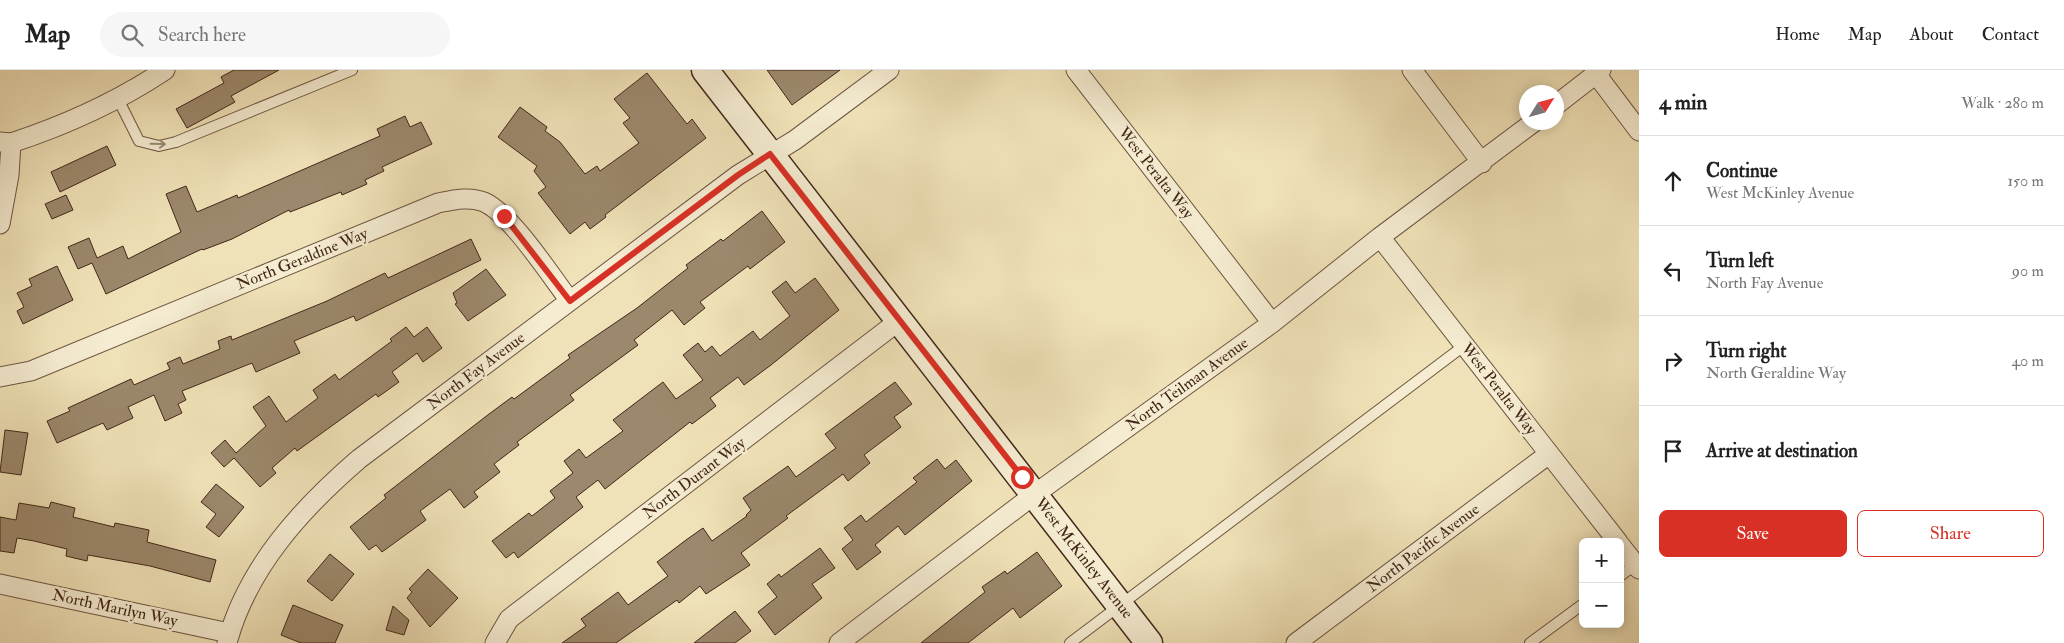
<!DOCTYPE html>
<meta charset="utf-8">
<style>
:root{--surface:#fff;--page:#f6f6f6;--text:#222;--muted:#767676;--line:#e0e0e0;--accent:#d93025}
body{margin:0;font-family:"IM FELL Double Pica",serif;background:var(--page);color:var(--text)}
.controls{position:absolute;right:15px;bottom:15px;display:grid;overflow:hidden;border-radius:8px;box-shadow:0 2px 12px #0003}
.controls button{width:45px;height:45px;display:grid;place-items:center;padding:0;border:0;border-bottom:1px solid var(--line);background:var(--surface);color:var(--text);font:25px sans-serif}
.compass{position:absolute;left:1519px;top:15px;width:45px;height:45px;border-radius:50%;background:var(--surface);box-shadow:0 2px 12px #0003;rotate:53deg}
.stop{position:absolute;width:15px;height:15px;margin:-11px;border:4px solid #d93025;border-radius:50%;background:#fff}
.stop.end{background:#d93025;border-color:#fff;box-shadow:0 1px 5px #0008}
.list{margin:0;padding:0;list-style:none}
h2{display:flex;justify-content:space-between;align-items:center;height:65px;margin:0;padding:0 20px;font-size:21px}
h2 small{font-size:16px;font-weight:400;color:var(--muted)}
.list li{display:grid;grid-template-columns:32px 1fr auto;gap:15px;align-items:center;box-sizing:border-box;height:90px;padding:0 20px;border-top:1px solid var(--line)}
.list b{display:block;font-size:19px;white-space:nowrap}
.list p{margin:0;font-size:16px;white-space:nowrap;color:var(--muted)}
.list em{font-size:16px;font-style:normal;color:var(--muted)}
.actions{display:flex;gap:10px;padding:15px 20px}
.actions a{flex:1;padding:11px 0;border:1px solid var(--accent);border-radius:8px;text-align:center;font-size:18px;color:var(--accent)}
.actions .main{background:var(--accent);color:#fff}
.icon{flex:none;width:28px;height:28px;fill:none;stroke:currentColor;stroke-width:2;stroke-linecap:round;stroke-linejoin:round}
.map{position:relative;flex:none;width:1639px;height:573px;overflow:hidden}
header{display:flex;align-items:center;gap:30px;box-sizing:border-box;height:70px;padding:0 25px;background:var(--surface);border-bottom:1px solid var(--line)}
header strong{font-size:24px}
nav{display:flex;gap:28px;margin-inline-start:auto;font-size:18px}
.search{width:350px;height:45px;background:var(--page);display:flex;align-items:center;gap:12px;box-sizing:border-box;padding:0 18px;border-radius:28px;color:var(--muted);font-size:19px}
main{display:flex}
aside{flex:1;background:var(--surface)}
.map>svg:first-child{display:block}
</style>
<header>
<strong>Map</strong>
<div class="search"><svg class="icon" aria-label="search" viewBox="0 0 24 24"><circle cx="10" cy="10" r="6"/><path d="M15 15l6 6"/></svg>Search here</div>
<nav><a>Home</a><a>Map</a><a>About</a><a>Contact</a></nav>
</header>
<main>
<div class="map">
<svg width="1639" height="573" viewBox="0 0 1639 573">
<rect width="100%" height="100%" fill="#f0e2b8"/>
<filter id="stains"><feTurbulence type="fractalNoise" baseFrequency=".004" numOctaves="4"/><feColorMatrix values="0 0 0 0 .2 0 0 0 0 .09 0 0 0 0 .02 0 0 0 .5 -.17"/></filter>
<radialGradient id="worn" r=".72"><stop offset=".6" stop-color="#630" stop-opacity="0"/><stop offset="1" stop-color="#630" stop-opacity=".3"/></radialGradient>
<path fill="#9c886c" stroke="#422719" d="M234 0H279L231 26 235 32 187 58 176 39 224 13 221 7Z
M767 0H840L792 35Z
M647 3 687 54 692 49 706 68 605 145 606 147 590 159 585 152 570 164 538 123 546 117 534 101 537 96 498 67 520 37 547 57 545 61 560 72 585 104 597 96 600 101 639 73 623 53 630 48 614 29Z
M405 46 410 57 421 52 432 74 382 97 384 101 365 110 367 114 342 125 341 122 290 142 289 140 232 169 203 180 202 179 106 224 92 193 78 199 68 177 89 168 97 188 123 176 128 189 181 162 166 124 186 116 197 142 237 125 238 128 380 66 377 59Z
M107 76 116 95 60 122 51 102Z
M66 125 73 140 52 149 45 134Z
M762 141 785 172 750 199 748 196 700 232 705 238 684 255 672 240 634 270 638 275 570 325 574 330 517 372 519 375 494 394 500 402 474 422 478 427 464 438 450 419 420 441 426 450 382 482 376 475 369 480 350 457 386 428 384 425 489 344 512 327 514 329 570 288 568 285 637 238 688 198 686 195 721 169 723 171Z
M471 169 481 190 356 251 354 246 294 271 300 283 256 302 252 293 182 321 186 330 178 334 182 343 165 351 154 325 128 337 133 348 107 360 103 353 57 373 47 351 70 341 68 338 131 309 134 315 170 299 167 293 180 287 183 294 220 279 218 271 231 266 232 270 327 231 385 203 388 208Z
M57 196 73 230 23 254 17 241 24 237 17 223 32 216 29 209Z
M486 199 506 225 468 251 455 234 457 233 453 223Z
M815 208 839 240 771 295 744 315 738 307 710 328 716 336 692 354 690 352 605 419 598 410 576 427 583 437 518 488 514 482 506 488 492 471 529 443 532 446 555 428 550 421 573 403 564 391 579 379 586 388 623 361 613 350 663 312 676 329 703 310 683 285 698 273 705 282 712 276 720 286 753 261 760 270 790 246 772 222 786 211 795 223Z
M406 257 414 267 427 257 442 278 423 292 417 283 392 302 399 312 378 327 376 324 297 381 295 378 272 398 276 403 260 417 234 388 224 397 211 383 225 370 236 383 266 356 253 337 269 326 286 352 318 328 313 320 335 304 339 310 392 271 390 269Z
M895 312 912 334 894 347 901 357 864 385 870 393 848 411 843 404 786 446 788 448 741 483 750 495 706 524 700 516 679 533 677 530 616 573H562L586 556 581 549 618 522 628 535 668 506 657 492 686 470 703 458 712 471 747 446 746 445 751 440 743 428 788 396 796 407 836 378 825 364Z
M5 360 28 363 21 405 0 402Z
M937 389 945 399 956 390 972 411 905 465 898 456 875 475 881 482 857 500 842 479 853 470 844 458 861 445 866 452 917 412 913 408Z
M216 414 244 437 219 467 206 457 216 444 201 432Z
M51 432 75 438 73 447 114 457 115 453 149 460 147 472 216 490 210 512 150 496 88 485 87 491 66 486 67 479 34 471 17 468 14 483 0 481V447L16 450 19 433 49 438Z
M820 478 835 498 812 514 822 528 775 565 758 542 777 527 767 514 779 504 781 507Z
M1037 482 1062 516 1032 539 1020 548 1013 538 968 573H921L985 522 982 517 1005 501 1007 504Z
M330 484 354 504 332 531 307 511Z
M428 499 458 528 430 557 407 528 412 522 409 519Z
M293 535 343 555 335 573H301L281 565Z
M393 536 409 550 404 565 386 560Z
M735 541 751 561 735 573H694Z"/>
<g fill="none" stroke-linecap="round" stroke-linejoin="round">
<g stroke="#6e5641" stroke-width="12">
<path id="lane" d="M118 29 139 71 159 76 176 72 352 0
M1620 506 1635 495
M1070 573 1465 275
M1530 573 1583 534"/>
</g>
<g stroke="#6e5641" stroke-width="21">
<path id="street" d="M1076 0 1272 253
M1412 0 1482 93
M1596 4 1639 61
M1556 35 1601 0
M0 72 11 73C66 55 117 32 165 0
M0 154 9 105 11 73
M1380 167 1618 472
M0 307 31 301 438 133C453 130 469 126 484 132 510 143 551 206 570 231
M1620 475 1639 499
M0 514 229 563
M227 573C247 498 301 439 359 389L738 105 795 70 889 0
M495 573 509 549 900 250
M839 573 1035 424 1272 253 1380 167 1534 52
M1296 573 1549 384"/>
</g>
<g stroke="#422719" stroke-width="29">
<path id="secondary" d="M705 0 1149 573"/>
</g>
<use href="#lane" stroke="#f5ecd1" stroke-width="10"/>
<use href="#street" stroke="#f5ecd1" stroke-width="19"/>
<use href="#secondary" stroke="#f5ecd1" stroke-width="26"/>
</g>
<defs><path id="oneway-shaft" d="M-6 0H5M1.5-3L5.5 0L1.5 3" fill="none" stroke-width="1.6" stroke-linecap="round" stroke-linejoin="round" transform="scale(1.25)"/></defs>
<use stroke="#9c8a75" href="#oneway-shaft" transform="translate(158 74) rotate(1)"/>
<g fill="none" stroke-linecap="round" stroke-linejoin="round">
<path stroke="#d93025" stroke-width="6" d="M504 146 570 231 738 105 770 84 1022 407"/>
</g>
<g text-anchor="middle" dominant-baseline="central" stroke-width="5" stroke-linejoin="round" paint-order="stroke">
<g font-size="16" fill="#422719" stroke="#f5ecd1">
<text transform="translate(1156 103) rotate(52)">West Peralta Way</text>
<text transform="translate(302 189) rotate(-22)">North Geraldine Way</text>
<text transform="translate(476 301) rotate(-37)">North Fay Avenue</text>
<text transform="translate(1187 314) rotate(-36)">North Teilman Avenue</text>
<text transform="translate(1499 319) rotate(52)">West Peralta Way</text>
<text transform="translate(694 408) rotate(-37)">North Durant Way</text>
<text transform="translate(1423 478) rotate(-37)">North Pacific Avenue</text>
<text transform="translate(1084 488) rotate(52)">West McKinley Avenue</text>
<text transform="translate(115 538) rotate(12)">North Marilyn Way</text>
</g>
</g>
<rect width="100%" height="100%" filter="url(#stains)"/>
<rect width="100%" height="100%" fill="url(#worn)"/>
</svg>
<div class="controls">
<button>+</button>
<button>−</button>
</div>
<svg class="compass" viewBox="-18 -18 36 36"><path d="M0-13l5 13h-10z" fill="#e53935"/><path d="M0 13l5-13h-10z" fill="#767676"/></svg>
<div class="stop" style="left:1022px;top:407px"></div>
<div class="stop end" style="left:504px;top:146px"></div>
</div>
<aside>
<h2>4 min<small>Walk · 280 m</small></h2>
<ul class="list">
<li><svg class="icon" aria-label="ahead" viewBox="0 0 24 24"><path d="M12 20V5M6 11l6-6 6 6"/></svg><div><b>Continue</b><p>West McKinley Avenue</p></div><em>150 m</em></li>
<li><svg class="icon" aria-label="left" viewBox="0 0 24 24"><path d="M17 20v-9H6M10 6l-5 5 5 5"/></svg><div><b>Turn left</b><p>North Fay Avenue</p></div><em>90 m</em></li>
<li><svg class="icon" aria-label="right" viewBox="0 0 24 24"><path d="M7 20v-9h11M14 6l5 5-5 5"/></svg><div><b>Turn right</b><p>North Geraldine Way</p></div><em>40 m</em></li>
<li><svg class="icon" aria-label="arrive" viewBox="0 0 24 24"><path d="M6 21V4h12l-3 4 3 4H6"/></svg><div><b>Arrive at destination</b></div></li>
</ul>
<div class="actions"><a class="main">Save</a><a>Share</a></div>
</aside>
</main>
